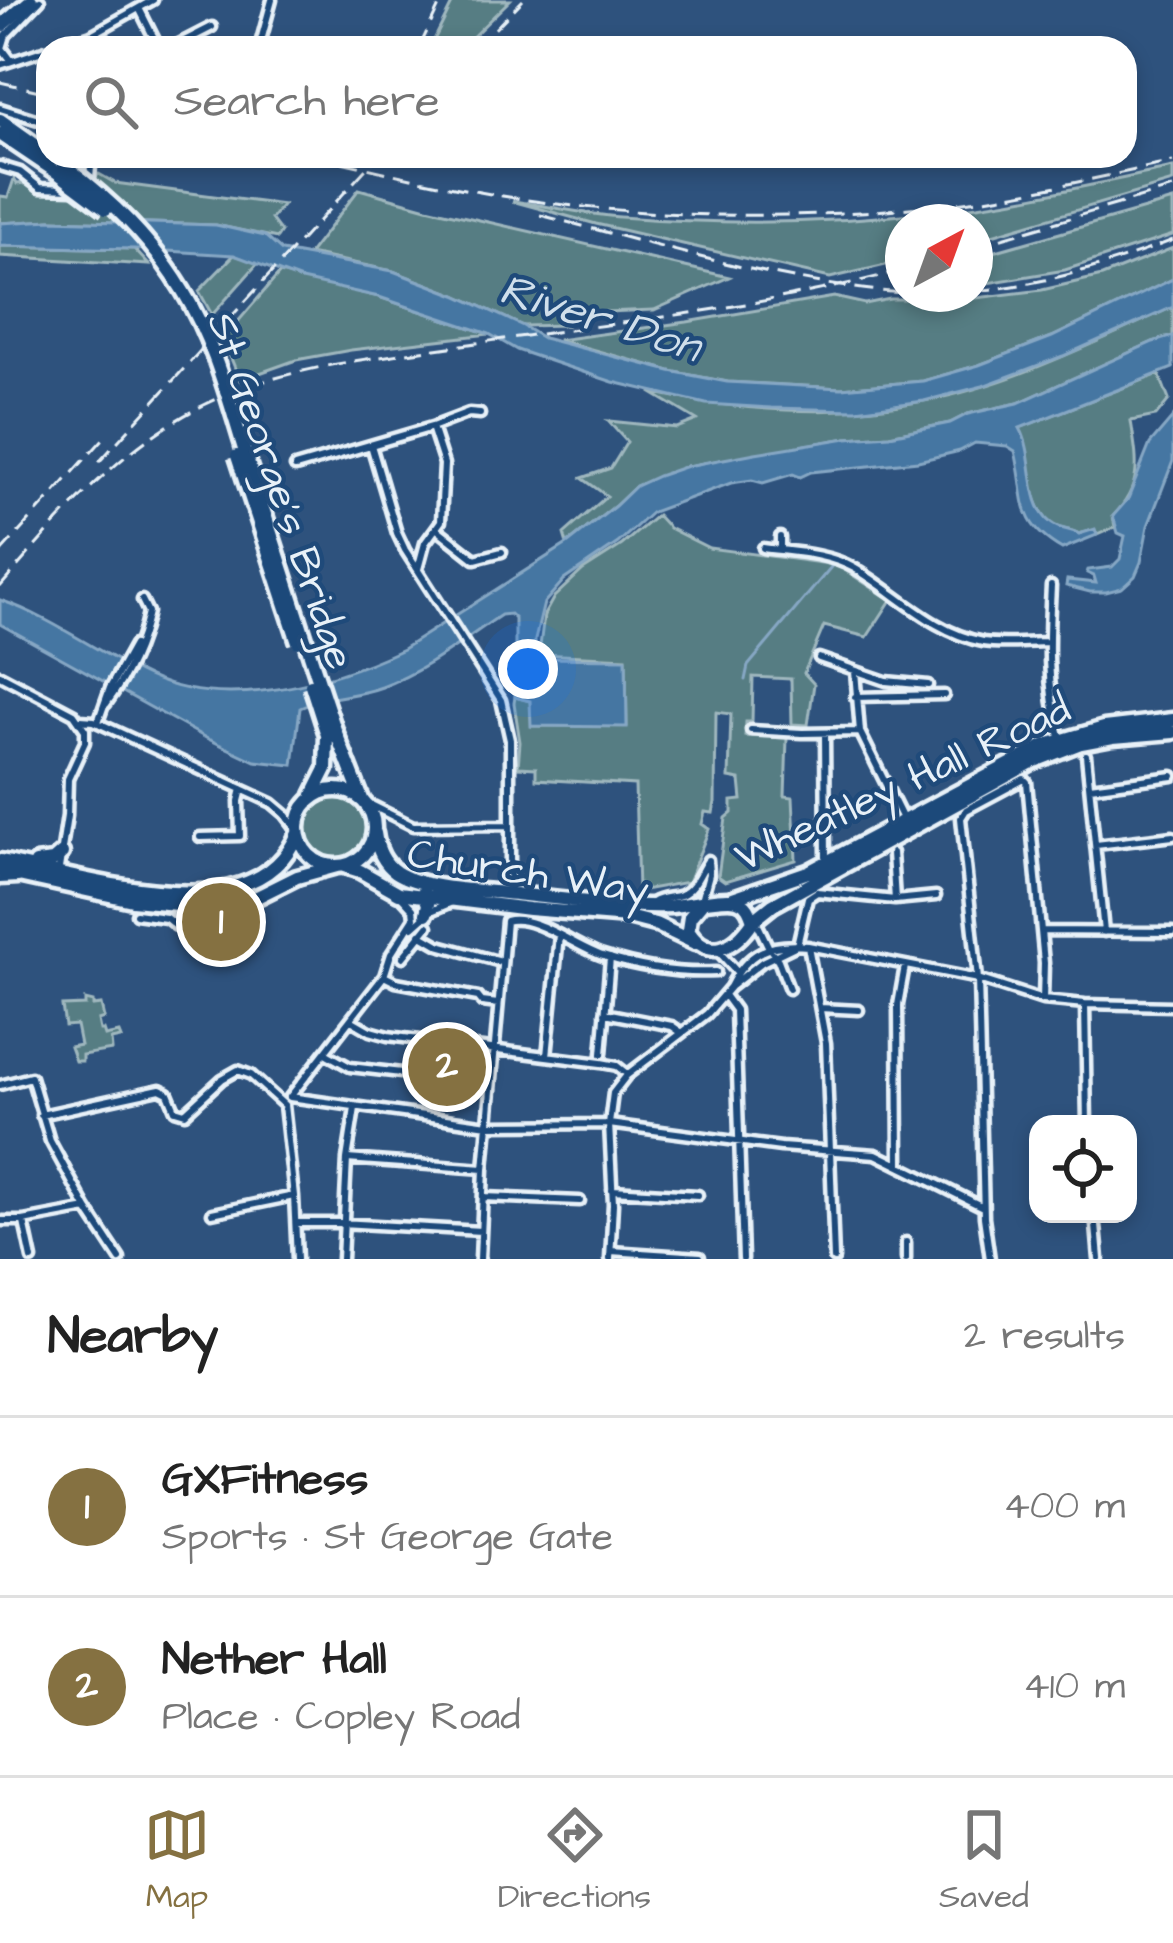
<!DOCTYPE html>
<meta charset="utf-8">
<style>
:root{--surface:#fff;--page:#f6f6f6;--text:#222;--muted:#767676;--line:#e0e0e0;--accent:#857141}
body{margin:0;font-family:"Architects Daughter",sans-serif;background:var(--page);color:var(--text)}
.controls{position:absolute;right:36px;bottom:36px;display:grid;overflow:hidden;border-radius:24px;box-shadow:0 6px 18px #0003}
.controls button{width:108px;height:108px;display:grid;place-items:center;padding:0;border:0;border-bottom:3px solid var(--line);background:var(--surface);color:var(--text);font:60px sans-serif}
.compass{position:absolute;left:885px;top:204px;width:108px;height:108px;border-radius:50%;background:var(--surface);box-shadow:0 6px 18px #0003;rotate:41deg}
.you{position:absolute;left:528px;top:669px;width:42px;height:42px;margin:-30px;border:9px solid #fff;border-radius:50%;background:#1a73e8;box-shadow:0 0 0 18px #1a73e833}
.badge{display:grid;place-items:center;width:78px;height:78px;border-radius:50%;background:var(--accent);color:#fff;font-size:39px;font-weight:700}
.pin{position:absolute;translate:-50% -50%;border:6px solid #fff;box-shadow:0 3px 12px #0006}
.list{margin:0;padding:0;list-style:none}
h2{display:flex;justify-content:space-between;align-items:center;height:156px;margin:0;padding:0 48px;font-size:51px}
h2 small{font-size:39px;font-weight:400;color:var(--muted)}
.list li{display:grid;grid-template-columns:78px 1fr auto;gap:36px;align-items:center;box-sizing:border-box;height:180px;padding:0 48px;border-top:3px solid var(--line)}
.list b{display:block;font-size:45px;white-space:nowrap}
.list p{margin:0;font-size:39px;white-space:nowrap;color:var(--muted)}
.list em{font-size:39px;font-style:normal;color:var(--muted)}
.icon{flex:none;width:66px;height:66px;fill:none;stroke:currentColor;stroke-width:2;stroke-linecap:round;stroke-linejoin:round}
.map{position:relative;flex:none;width:1173px;height:1259px;overflow:hidden}
.search{position:absolute;background:var(--surface);box-shadow:0 6px 18px #0003;left:36px;right:36px;top:36px;height:132px;display:flex;align-items:center;gap:30px;box-sizing:border-box;padding:0 42px;border-radius:36px;color:var(--muted);font-size:45px}
.sheet{height:516px;background:var(--surface)}
nav{display:flex;justify-content:space-around;align-items:center;box-sizing:border-box;height:168px;border-top:3px solid var(--line);background:var(--surface);font-size:33px;color:var(--muted)}
nav a{display:grid;justify-items:center;gap:6px}
nav .on{color:var(--accent)}
.map>svg:first-child{display:block}
</style>
<div class="map">
<svg width="1173" height="1259" viewBox="0 0 1173 1259">
<rect width="100%" height="100%" fill="#2e527d"/>
<filter id="ink" filterUnits="userSpaceOnUse"><feTurbulence type="fractalNoise" baseFrequency=".00833" numOctaves="2"/><feDisplacementMap in="SourceGraphic" scale="24" xChannelSelector="R" yChannelSelector="G"/><feConvolveMatrix kernelMatrix="1 2 1 2 8 2 1 2 1" color-interpolation-filters="sRGB"/></filter>
<g filter="url(#ink)">
<path fill="#567d83" stroke="#9fb7be" stroke-width="3" d="M454 0H510L461 48H430Z
M1173 168V182L975 240V222H903V261L830 278 596 224 512 201C548 206 584 214 620 217 726 225 834 224 939 211 1018 202 1095 184 1173 168Z
M99 174 115 183 283 205 271 219 281 232 277 238 216 225 51 220 0 223V196L8 197 14 179 17 184 24 183 38 193H79Z
M359 189 427 208 729 277 654 310 581 313 566 317V325L523 326 456 295 393 271 309 254Z
M1173 201V235L1065 270 975 285V257Z
M0 246 134 249 149 265 0 256Z
M1173 248V279L1052 337 979 365 923 381 841 388 728 382 670 371 558 340 687 322 834 297 865 304 890 299H968L1042 290 1102 276Z
M234 255 259 262 212 315 199 291Z
M280 273 379 297 489 334 351 350 296 360 240 380 223 339Z
M1173 307V336L1153 342 1018 403 968 414 950 423 889 435 847 438 687 466 636 486 615 506 567 544 564 534 607 496 582 478 611 468 627 442 608 421 677 428 697 420 650 392C737 411 835 418 924 401 1011 385 1093 343 1173 307Z
M1159 374 1169 400 1156 416 1131 421C1137 460 1144 485 1113 516L1115 527 1097 535 1095 530 1079 534C1069 528 1061 531 1051 524 1030 507 1026 454 1019 428Z
M657 515 669 528 709 548 837 565 891 600 867 637 824 626 804 673 814 684 808 725 792 724 791 679 753 677 752 722H746L745 736 787 738 785 796 793 797 796 860 725 881 718 876 726 818 732 813V801L742 800 740 780 729 778 731 714 716 712 715 802 713 813 705 812 702 824 709 829 688 882 638 891 635 785 536 779V768L518 767 520 742 514 703 515 697 530 701 532 726H627L626 658 539 654 544 615 554 597 583 570 622 545Z
M305 828a31 31 0 1 1 62 0a31 31 0 1 1-62 0Z
M85 1000 93 1002V1006L101 1005 104 1018 98 1020 100 1030H103L105 1036 119 1033 121 1038 111 1040 112 1050 82 1055V1061H75L70 1047 80 1045 76 1025 65 1026 62 1006 85 1005Z"/>
<path fill="#4576a2" stroke="#86a7c4" stroke-width="3" d="M51 220 216 225 265 236 282 251 393 271 456 295 523 326 543 338 670 371 727 382 841 388 923 381 979 365 1052 337 1173 279V307L1063 356 983 386 924 401 856 410 771 408 706 404 613 382 517 350 489 334 379 297 301 280 234 255 134 249 0 246V223Z
M1173 336V368L1020 428C1036 456 1025 503 1051 523 1061 531 1069 528 1079 534L1095 529 1097 535 1062 549C1014 521 1027 499 1015 451L1007 446 975 443 960 451 918 461 811 472 800 477 793 474 763 483 752 480 731 483 652 512 618 543 564 580 544 603 535 640V658L626 659 627 727 531 726 530 701 515 697V619L510 614 501 615C462 641 427 670 382 687 355 697 325 696 300 708L293 765 255 761 206 738 0 624V600C53 618 99 654 150 677 226 712 331 683 403 649L567 544 615 506 636 486 658 476 687 466 755 453 847 438 890 435 950 423 968 414 1018 403 1153 342Z
M1173 417V461L1148 526 1141 562 1135 576 1122 588 1106 592H1090L1066 586 1067 580 1096 583 1094 576 1087 573 1088 570 1112 567 1120 559 1125 536 1118 533 1113 516 1128 499 1150 444Z"/>
<g fill="none" stroke-linecap="round" stroke-linejoin="round">
<path stroke="#86a7c4" stroke-width="3" d="M745 680 748 666 831 567"/>
<g stroke="#e8f1f8" stroke-width="15">
<path id="street" d="M139 8 159 48
M171 48 212 27
M259 48 272 0
M11 60 2 48 6 35 40 0
M0 65 91 35 153 0
M0 108 48 123
M0 166 20 172 40 188 73 189
M90 177 92 156
M371 445 397 533 405 550 501 700 510 740V890
M295 467 432 427 469 413 480 414
M437 529 475 559 502 552
M763 548C793 552 827 553 854 568 896 592 933 633 983 642 1003 645 1027 642 1048 642
M780 550V537
M418 569 425 543 441 521 444 464 432 427
M1051 586C1048 640 1046 684 1060 737
M819 658 886 681 928 685
M855 671 860 732 903 819
M0 675 74 714 85 730V742L68 779 67 816 58 875
M855 697 944 695
M106 704C126 677 141 645 148 612L142 600
M81 720 94 721 272 803 285 814 298 831
M98 722 110 688 134 645
M751 730 802 733 860 732
M825 733 826 858
M1086 755 1104 932
M1090 787 1173 776
M365 802 413 826 509 825
M200 837 240 836 239 801 242 789
M1096 845 1173 836
M892 853 895 900
M0 880 18 879
M817 892 895 900 936 896
M702 900 709 874 708 860
M652 903C663 896 669 899 681 895 695 889 699 874 707 862
M136 914 166 918 176 926 198 929 203 915 210 909
M413 927 431 911 452 902
M759 927 769 948 778 960 789 989
M1041 931 1173 932
M420 934 439 945 501 962
M797 945 762 962 730 987C747 952 769 942 808 946L978 979 1043 1000 1085 1004 1173 1006
M797 945 808 898 817 892
M808 946 826 1043 834 1259
M719 952 738 973
M403 957 428 926
M384 976 396 982 478 997 482 1002 498 1004
M724 995 735 1010 743 1259
M1085 1004 1087 1124
M820 1008 859 1010
M605 1013 672 1026 682 1033
M351 1020 370 1031 388 1036 601 1063 617 1066 627 1074
M325 1053 350 1067 410 1074
M602 1054 610 958
M547 1056 559 935
M0 1085 31 1077 50 1141 87 1209 120 1259
M290 1097 488 1125 609 1124 781 1147 876 1154 983 1207
M290 1097 384 976 391 954 414 918 413 909 402 897
M284 1105 294 1196 297 1259
M41 1115 160 1089 168 1093 175 1110 185 1113 222 1079 238 1070 251 1075 284 1105
M347 1159 484 1169
M899 1165 898 1005 905 966
M612 1190 698 1195
M484 1197 580 1201
M212 1213 294 1196
M1095 1214 1099 1259
M0 1221H23L87 1209
M24 1222 32 1259
M296 1223H341L481 1231
M611 1251 700 1257
M342 1259 347 1159 355 1108
M480 1259 484 1169 506 921C533 913 575 947 603 956 641 968 676 974 716 972
M610 1259 613 1204 609 1124 613 1093 627 1075 707 1014 730 987
M906 1259V1242
M990 1259 984 1217 978 979 961 818 966 810 1024 779 1027 782 1044 963 1043 1000"/>
</g>
<g stroke="#e8f1f8" stroke-width="21">
<path id="highway" d="M0 27 31 0
M0 120 48 154
M0 134 58 173
M336 733 362 799
M298 828a38 38 0 1 1 76 0a38 38 0 1 1-76 0Z
M313 795 326 769 327 735
M375 833C377 848 383 863 396 872 422 889 475 890 505 893 560 898 617 908 672 906 689 905 723 896 737 900 747 903 750 911 753 921 735 948 708 963 688 930L690 917 701 904
M0 861C81 875 256 938 298 833
M36 863 53 861 62 853
M344 866 360 871 399 893 529 909 628 917 655 924 695 943
M0 871 132 900 211 907 251 900 297 877 337 866
M423 892 428 904 426 914
M733 898 808 872 1046 745 1104 728 1173 720
M753 921 773 905 1032 762 1081 743 1113 737 1173 732"/>
</g>
<use href="#street" stroke="#1f4a7a" stroke-width="6"/>
<use href="#highway" stroke="#1f4a7a" stroke-width="12"/>
<path stroke="#e8f1f8" stroke-width="3" stroke-dasharray="18 9" stroke-linecap="butt" d="M419 48 442 0
M476 48 523 0
M0 82 48 93
M316 156C396 175 476 194 557 204 685 219 813 219 940 205 1018 196 1096 178 1173 162
M540 215C659 245 780 284 903 293
M975 246 1173 188
M975 291C1045 284 1108 266 1173 240
M99 462 374 160
M0 553 105 437
M0 587C59 518 121 446 204 405 279 368 361 360 443 348 597 324 753 311 903 270"/>
<g stroke="#e8f1f8" stroke-width="21" stroke-linecap="butt">
<path id="highway-bridge" d="M64 165C112 201 152 240 183 291 215 343 230 405 248 462 277 553 306 643 336 733
M58 173 106 209
M237 456 298 642
M311 685 327 735"/>
</g>
<use href="#highway-bridge" stroke="#1f4a7a" stroke-width="12"/>
</g>
</g>
<g text-anchor="middle" dominant-baseline="central" stroke-width="9" stroke-linejoin="round" paint-order="stroke">
<g font-size="42" fill="#e8f1f8" stroke="#1f4a7a">
<text transform="translate(280 491) rotate(71)">St George's Bridge</text>
<text transform="translate(903 784) rotate(-25)">Wheatley Hall Road</text>
<text transform="translate(528 873) rotate(9)">Church Way</text>
</g>
<g font-size="45" font-style="italic" fill="#d0dfeb" stroke="#1f4a7a">
<text transform="translate(600 319) rotate(17)">River Don</text>
</g>
</g>
</svg>
<div class="controls">
<button><svg class="icon" aria-label="locate" viewBox="0 0 24 24"><circle cx="12" cy="12" r="6"/><path d="M12 2v4M12 18v4M2 12h4M18 12h4"/></svg></button>
</div>
<svg class="compass" viewBox="-18 -18 36 36"><path d="M0-13l5 13h-10z" fill="#e53935"/><path d="M0 13l5-13h-10z" fill="#767676"/></svg>
<div class="you"></div>
<div class="pin badge" style="left:221px;top:922px">1</div>
<div class="pin badge" style="left:447px;top:1067px">2</div>
<div class="search"><svg class="icon" aria-label="search" viewBox="0 0 24 24"><circle cx="10" cy="10" r="6"/><path d="M15 15l6 6"/></svg>Search here</div>
</div>
<section class="sheet">
<h2>Nearby<small>2 results</small></h2>
<ul class="list">
<li><span class="badge">1</span><div><b>GXFitness</b><p>Sports · St George Gate</p></div><em>400 m</em></li>
<li><span class="badge">2</span><div><b>Nether Hall</b><p>Place · Copley Road</p></div><em>410 m</em></li>
</ul>
</section>
<nav>
<a class="on"><svg class="icon" aria-label="map" viewBox="0 0 24 24"><path d="M3 6l6-2 6 2 6-2v14l-6 2-6-2-6 2zM9 4v14M15 6v14"/></svg>Map</a>
<a><svg class="icon" aria-label="directions" viewBox="0 0 24 24"><path d="M12 3l9 9-9 9-9-9zM9 14v-3h6M13 9l2 2-2 2"/></svg>Directions</a>
<a><svg class="icon" aria-label="saved" viewBox="0 0 24 24"><path d="M7 4h10v16l-5-4-5 4z"/></svg>Saved</a>
</nav>
